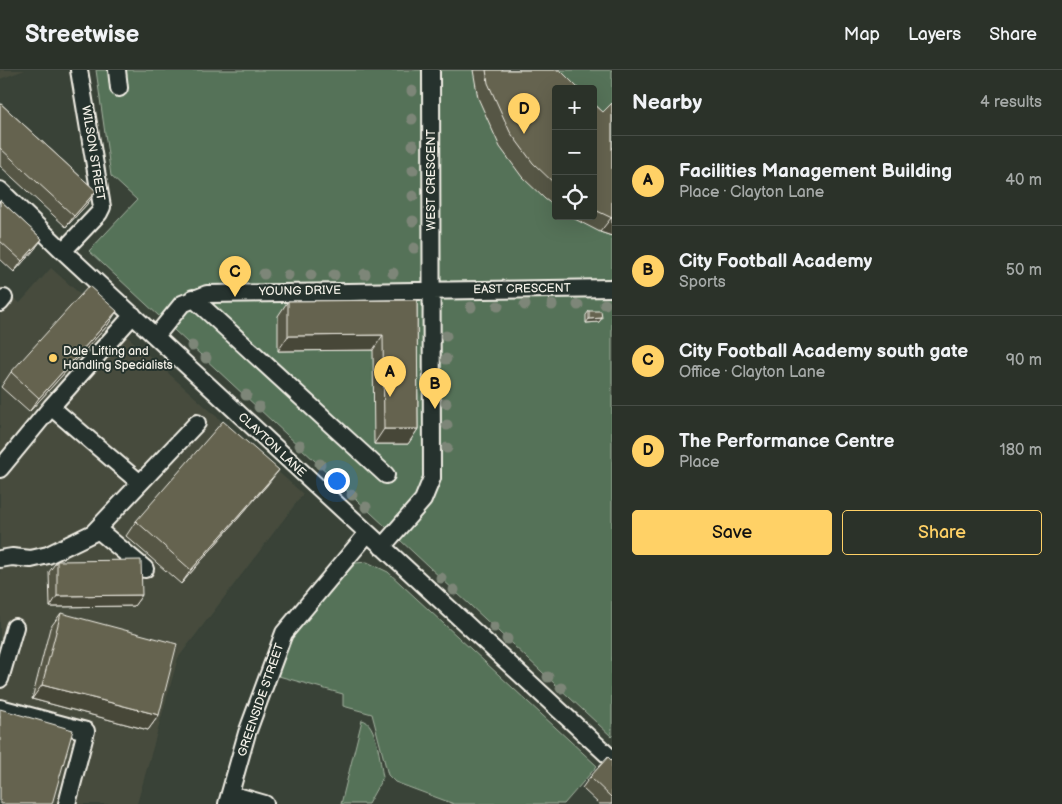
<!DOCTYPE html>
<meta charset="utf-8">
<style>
:root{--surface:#2b3229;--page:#333a31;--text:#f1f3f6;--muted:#a6aaa8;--line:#474d46;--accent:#ffd166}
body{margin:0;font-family:"Balsamiq Sans",sans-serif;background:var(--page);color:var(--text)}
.controls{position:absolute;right:15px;top:15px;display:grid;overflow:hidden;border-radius:5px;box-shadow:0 5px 20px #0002}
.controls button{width:45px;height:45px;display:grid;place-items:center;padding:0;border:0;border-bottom:1px solid var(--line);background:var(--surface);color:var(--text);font:25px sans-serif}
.you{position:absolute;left:336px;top:410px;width:18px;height:18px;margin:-12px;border:4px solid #fff;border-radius:50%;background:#1a73e8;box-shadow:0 0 0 8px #1a73e833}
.badge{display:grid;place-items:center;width:32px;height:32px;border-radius:50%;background:var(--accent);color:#111;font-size:16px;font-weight:700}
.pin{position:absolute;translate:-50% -41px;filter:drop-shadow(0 1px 2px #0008)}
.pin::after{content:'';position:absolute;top:26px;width:18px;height:15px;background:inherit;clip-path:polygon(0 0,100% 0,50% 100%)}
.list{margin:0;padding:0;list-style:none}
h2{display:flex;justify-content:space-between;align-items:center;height:65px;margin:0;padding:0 20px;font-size:21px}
h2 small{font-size:16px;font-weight:400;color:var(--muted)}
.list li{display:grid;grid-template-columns:32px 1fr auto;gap:15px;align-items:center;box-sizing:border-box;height:90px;padding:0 20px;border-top:1px solid var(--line)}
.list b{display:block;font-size:19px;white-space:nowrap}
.list p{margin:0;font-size:16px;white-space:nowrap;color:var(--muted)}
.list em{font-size:16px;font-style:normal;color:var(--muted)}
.actions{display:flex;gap:10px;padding:15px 20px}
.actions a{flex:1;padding:11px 0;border:1px solid var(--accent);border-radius:5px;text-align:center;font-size:18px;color:var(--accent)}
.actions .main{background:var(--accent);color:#111}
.icon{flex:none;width:28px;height:28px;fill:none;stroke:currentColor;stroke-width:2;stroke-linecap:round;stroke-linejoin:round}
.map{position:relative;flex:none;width:612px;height:734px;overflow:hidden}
header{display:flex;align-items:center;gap:30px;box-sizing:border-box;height:70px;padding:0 25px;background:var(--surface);border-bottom:1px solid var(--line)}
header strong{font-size:24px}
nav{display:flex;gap:28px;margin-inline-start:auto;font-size:18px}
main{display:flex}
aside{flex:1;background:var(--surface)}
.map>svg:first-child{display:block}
</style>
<header>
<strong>Streetwise</strong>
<nav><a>Map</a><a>Layers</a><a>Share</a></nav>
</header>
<main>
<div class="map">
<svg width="612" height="734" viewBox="0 0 612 734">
<rect width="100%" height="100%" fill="#394237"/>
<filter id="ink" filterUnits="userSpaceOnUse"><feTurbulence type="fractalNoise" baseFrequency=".02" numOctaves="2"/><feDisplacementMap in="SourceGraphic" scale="10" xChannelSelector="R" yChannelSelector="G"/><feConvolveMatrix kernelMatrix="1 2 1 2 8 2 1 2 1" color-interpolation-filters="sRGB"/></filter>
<g filter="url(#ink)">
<path fill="#464c3e" d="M0 0H25L0 9Z
M51 198 303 424 178 588 137 734H0V216L20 233Z"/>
<path fill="#557258" stroke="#a4b2a0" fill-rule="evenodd" d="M96 0H612V667L89 181 137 130 111 106ZM556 19H593V146H556Z
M367 492 388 502 597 696 564 734H454L395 712 388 705 372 644 343 636V624L275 605 286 577 318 534 356 493Z
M362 650C377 652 380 693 383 707L368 734H341Z"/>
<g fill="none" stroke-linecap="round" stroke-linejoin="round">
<g stroke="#f4f1e8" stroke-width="20">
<path id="minor" d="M117 0 119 18
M0 120 63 181 612 689
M63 181 99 143 102 137 79 0
M193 228 386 405
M0 233 4 228
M156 266 182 234 207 224 612 218
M51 337 140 413
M0 399 51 337 133 245
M97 459 145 499
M382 477 423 430 432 408 431 0
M0 489 12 487 31 489 48 485 93 463 197 353
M0 609 15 557
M0 638 86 661 67 734
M230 724 265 734
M227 734 247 663 284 563 367 464"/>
</g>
<use href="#minor" stroke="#26332d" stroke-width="16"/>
</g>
<g fill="#7d8678">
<circle cx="412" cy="21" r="5.5"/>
<circle cx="412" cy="49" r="5.5"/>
<circle cx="413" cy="75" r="5.5"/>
<circle cx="413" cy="100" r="5.5"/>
<circle cx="413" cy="126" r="5.5"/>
<circle cx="413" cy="151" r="5.5"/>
<circle cx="414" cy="178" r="5.5"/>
<circle cx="393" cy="203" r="5.5"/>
<circle cx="264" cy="204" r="5.5"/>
<circle cx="365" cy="204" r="5.5"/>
<circle cx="288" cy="205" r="5.5"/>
<circle cx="311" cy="205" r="5.5"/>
<circle cx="334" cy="205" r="5.5"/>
<circle cx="605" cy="234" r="5.5"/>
<circle cx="525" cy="235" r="5.5"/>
<circle cx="552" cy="235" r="5.5"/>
<circle cx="578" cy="235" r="5.5"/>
<circle cx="498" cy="236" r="5.5"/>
<circle cx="471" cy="237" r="5.5"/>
<circle cx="446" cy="266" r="5.5"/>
<circle cx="192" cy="276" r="5.5"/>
<circle cx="206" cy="288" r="5.5"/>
<circle cx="446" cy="289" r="5.5"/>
<circle cx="446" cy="312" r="5.5"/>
<circle cx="246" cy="325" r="5.5"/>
<circle cx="446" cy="333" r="5.5"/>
<circle cx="259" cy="337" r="5.5"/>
<circle cx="447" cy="355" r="5.5"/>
<circle cx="300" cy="375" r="5.5"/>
<circle cx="447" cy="378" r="5.5"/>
<circle cx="320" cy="394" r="5.5"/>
<circle cx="352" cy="425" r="5.5"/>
<circle cx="366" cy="437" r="5.5"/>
<circle cx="441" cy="508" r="5.5"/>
<circle cx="454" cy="520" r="5.5"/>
<circle cx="494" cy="557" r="5.5"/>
<circle cx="507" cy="569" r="5.5"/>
<circle cx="548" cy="607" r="5.5"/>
<circle cx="561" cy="618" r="5.5"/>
</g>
<path fill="#575644" stroke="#f4f1e8" d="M473 0H560L556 19V137L545 129 522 107 500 77 478 28Z
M0 33 96 121 88 133 66 157 0 96Z
M593 33 603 42 612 33V166L600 162 569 146H593Z
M0 130 42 169 34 180 14 202 0 189Z
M417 230 418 359 408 374H374L373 280 278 281V246L288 231Z
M117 241 107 256 29 342 1 317 11 302Z
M589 241 602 248 599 252 586 253V245Z
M268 414 181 514 126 466 136 451Z
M57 491 142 525 134 536 50 537 49 502Z
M61 543 159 645 148 660 32 629 50 558Z
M612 691V734H599L582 718 590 707Z"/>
<path fill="#474637" stroke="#f4f1e8" d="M96 121 88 133 66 157 74 146Z
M611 148H612V166L600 162Z
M42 169 34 180 14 202 22 191Z
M117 241 107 256 29 342 39 328Z
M602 248 599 252 586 253 589 249Z
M383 265 373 280 278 281 288 266Z
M384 359H418L408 374H374Z
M279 400 268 414 181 514 191 500Z
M142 525 134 536 50 537 57 526Z
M42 615 159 645 148 660 32 629Z"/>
<path fill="#65644f" stroke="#f4f1e8" d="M486 0H560L579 19H556V115L533 93 510 62 488 13Z
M0 33 96 121 74 146 0 78Z
M593 33 603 42 612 33V148L593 139Z
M0 130 42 169 22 191 0 171Z
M89 216 117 241 39 328 11 302Z
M417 230 418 359H384L383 265 288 266V231Z
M589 241H601L602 248 589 249Z
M223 351 279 400 191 500 136 451Z
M141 490 142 525 57 526V491Z
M61 543 177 574 159 645 42 615Z
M0 639 73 660 52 734H0Z
M608 687 612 691V728L590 707Z"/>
</g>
<circle fill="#ffd166" stroke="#26332d" stroke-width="2" cx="53" cy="288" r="5"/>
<g text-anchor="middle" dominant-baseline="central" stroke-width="4" stroke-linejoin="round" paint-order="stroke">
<g font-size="12" fill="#f4f1e8" stroke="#26332d">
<text transform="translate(93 83) rotate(81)">WILSON STREET</text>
<text transform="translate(431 110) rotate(-90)">WEST CRESCENT</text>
<text transform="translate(522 219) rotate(-1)">EAST CRESCENT</text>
<text transform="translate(300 221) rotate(-1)">YOUNG DRIVE</text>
<text transform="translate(272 375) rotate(43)">CLAYTON LANE</text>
<text transform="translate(261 630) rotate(-71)">GREENSIDE STREET</text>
</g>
<g font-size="12" fill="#f4f1e8" stroke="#26332d" text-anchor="start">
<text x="63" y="281">Dale Lifting and<tspan x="63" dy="14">Handling Specialists</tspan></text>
</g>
</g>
</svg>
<div class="controls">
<button>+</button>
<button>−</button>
<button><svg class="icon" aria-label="locate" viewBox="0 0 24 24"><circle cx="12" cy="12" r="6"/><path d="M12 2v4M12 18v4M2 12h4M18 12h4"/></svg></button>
</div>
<div class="you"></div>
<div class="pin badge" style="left:390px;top:327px">A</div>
<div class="pin badge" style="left:435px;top:339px">B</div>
<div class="pin badge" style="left:235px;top:227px">C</div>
<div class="pin badge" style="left:524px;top:64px">D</div>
</div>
<aside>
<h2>Nearby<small>4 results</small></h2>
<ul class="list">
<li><span class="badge">A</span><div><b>Facilities Management Building</b><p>Place · Clayton Lane</p></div><em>40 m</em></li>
<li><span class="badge">B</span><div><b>City Football Academy</b><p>Sports</p></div><em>50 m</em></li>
<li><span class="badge">C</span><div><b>City Football Academy south gate</b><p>Office · Clayton Lane</p></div><em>90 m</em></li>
<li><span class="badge">D</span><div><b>The Performance Centre</b><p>Place</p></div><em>180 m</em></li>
</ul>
<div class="actions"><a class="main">Save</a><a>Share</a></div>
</aside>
</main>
